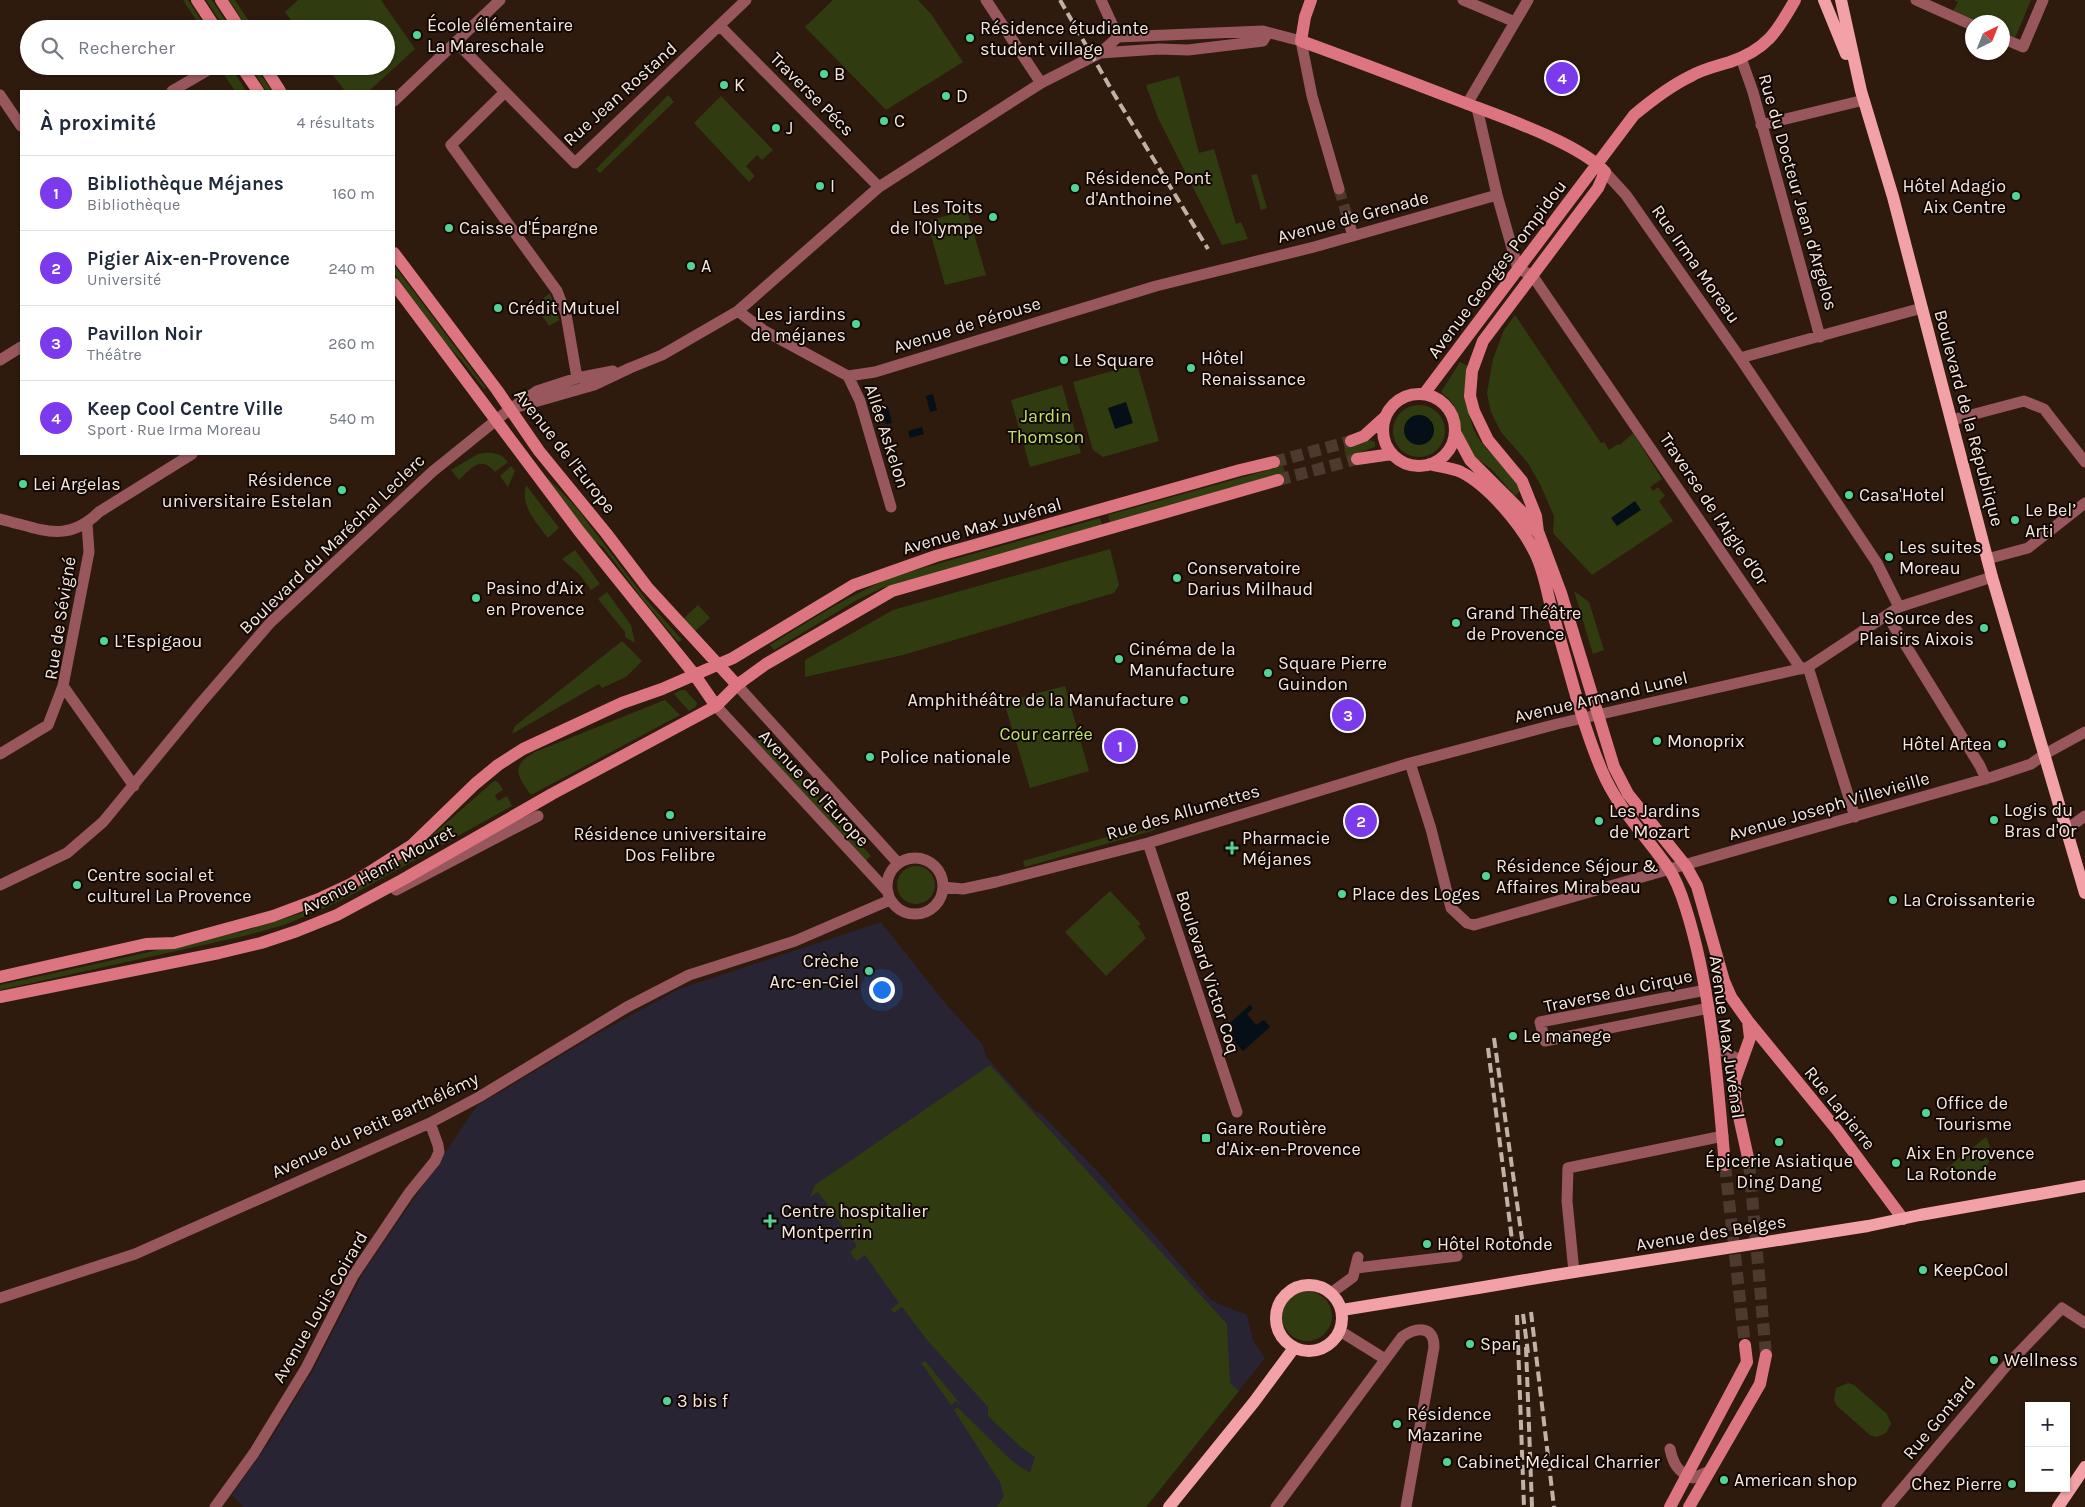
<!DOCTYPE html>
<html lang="fr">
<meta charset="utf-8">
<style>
:root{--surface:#fff;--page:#f6f6f7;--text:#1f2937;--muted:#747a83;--line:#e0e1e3;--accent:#7c3aed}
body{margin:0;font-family:Karla,sans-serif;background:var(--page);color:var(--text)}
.controls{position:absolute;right:15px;bottom:15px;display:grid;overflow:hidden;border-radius:0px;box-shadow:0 1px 4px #0004}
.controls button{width:45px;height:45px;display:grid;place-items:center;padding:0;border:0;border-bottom:1px solid var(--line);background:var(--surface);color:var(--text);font:25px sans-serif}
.compass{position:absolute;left:1965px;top:15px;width:45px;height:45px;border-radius:50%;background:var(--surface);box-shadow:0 1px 4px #0004;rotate:43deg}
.you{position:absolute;left:881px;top:989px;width:18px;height:18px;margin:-12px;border:4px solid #fff;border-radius:50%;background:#1a73e8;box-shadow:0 0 0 8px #1a73e833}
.badge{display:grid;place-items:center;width:32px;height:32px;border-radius:50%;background:var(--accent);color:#fff;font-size:16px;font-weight:700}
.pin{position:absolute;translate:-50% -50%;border:2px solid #fff;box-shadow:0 1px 5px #0006}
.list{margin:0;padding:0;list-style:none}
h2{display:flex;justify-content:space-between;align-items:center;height:65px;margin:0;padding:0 20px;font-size:21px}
h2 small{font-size:16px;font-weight:400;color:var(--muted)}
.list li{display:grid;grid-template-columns:32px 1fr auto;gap:15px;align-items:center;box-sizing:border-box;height:75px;padding:0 20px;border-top:1px solid var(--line)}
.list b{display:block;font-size:19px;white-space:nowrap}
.list p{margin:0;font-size:16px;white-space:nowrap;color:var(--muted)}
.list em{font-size:16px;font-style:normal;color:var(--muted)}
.icon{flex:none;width:28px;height:28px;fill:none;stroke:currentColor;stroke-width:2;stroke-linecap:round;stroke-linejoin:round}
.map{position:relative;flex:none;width:2085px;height:1507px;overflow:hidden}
.search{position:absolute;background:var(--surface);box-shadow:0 1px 4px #0004;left:20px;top:20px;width:375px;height:55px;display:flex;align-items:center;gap:12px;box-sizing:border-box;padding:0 18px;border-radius:28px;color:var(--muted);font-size:19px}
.panel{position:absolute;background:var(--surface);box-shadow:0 1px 4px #0004;left:20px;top:90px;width:375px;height:365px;border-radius:0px}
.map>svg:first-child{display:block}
</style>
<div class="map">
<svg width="2085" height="1507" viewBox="0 0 2085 1507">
<rect width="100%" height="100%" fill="#2f1a0e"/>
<path fill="#292434" d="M881 922 945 1003 983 1045 986 1057 1035 1111 1040 1113 1101 1175 1212 1301 1247 1315 1253 1341 1265 1358 1146 1507H243L232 1495 271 1439 313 1370 363 1273 477 1106 595 1035 679 989Z"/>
<path fill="#303c0f" d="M183 0H188L207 29H202Z
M206 0H212L231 29H225Z
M229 0H235L254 29H248Z
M298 0H381L415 49 369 91H345L326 66H386V29H298L285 12Z
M833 0H918L931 14 963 62 886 110 805 27Z
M1954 0H2031L2016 36 2014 37 2003 32 2002 22H1980L1953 11 1958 2Z
M228 66H230L246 91H235L221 70Z
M250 66H255L272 91H266Z
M1179 76 1199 153 1214 149 1236 224 1241 222 1248 239 1222 245 1158 118 1146 85Z
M668 95 674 102 600 173 596 169Z
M721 96 773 150 762 160 757 155 746 166 755 176 749 182 694 123Z
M1257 174 1267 208 1261 210 1251 175Z
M967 210 986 275 945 285 927 221Z
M394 265 486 388 484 389 463 362 444 342 394 273Z
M550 293 559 320 549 326 535 305Z
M1515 315 1601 443 1604 442 1609 450 1618 444 1620 445 1633 433 1662 479 1650 487 1653 491 1658 487 1665 496 1659 501 1673 521 1592 575 1553 533 1554 516 1541 486 1528 463 1501 432 1491 412 1487 393 1493 359 1504 330Z
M1460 362 1469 367C1468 385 1467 403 1471 421 1476 442 1492 453 1505 468 1511 475 1516 483 1521 490L1515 496C1507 487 1500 478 1492 470 1483 462 1472 457 1467 446 1456 423 1464 410 1441 392Z
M1137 364 1159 441 1103 457 1093 450 1073 382Z
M1062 385 1081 453 1030 467 1011 400Z
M1393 431a26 26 0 1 1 52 0a26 26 0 1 1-52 0Z
M1370 440 1375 442V447L1346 457 1344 449Z
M484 453C494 452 502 454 508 462L495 472C480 455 472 468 459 480L451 470 478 454Z
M511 466 515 471 508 487 500 476Z
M1283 466 1285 472 1110 522 1108 515Z
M538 468 576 507 645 598 682 640 678 642 644 601 603 547 591 539Z
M526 485 559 528 548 538C536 522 520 506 526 485Z
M1100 518 1102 525 882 588 857 600 774 650 770 645C812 619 852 593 898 575Z
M1110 549 1119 585 1114 593 903 655 805 677V660L893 610Z
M575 550 600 584 591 590 580 575 562 559Z
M1574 591 1589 602 1604 650 1593 654Z
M607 592 631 625 635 643 625 637V632L598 599Z
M698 605 710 618 695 631 683 619Z
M622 641 642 661 626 677 602 688 599 684 512 734 515 726Z
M1065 686 1089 771 1030 788 1004 702Z
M681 690H685L697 703 696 707 689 711 674 694Z
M665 700 680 715 533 794H530C516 773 511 766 535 752Z
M757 736 794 770 871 856 865 861 754 739Z
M494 781 498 782 503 790 495 795 498 801 507 796 512 806 361 890 327 907 284 925 244 936 0 990V985L244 931 299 914 358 887 414 851Z
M1155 827V830L1025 867 1023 861 1138 828 1139 832Z
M897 885a19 19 0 1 1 38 0a19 19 0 1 1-38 0Z
M1110 891 1141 924 1138 926 1146 938 1106 976 1065 932Z
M990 1065 1227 1324 1230 1383 1239 1391 1146 1507H997L1004 1496 1000 1482 954 1410 957 1407 1012 1461 1030 1473 1035 1457 1022 1448 988 1416V1407L928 1341 902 1307 894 1313 891 1309 899 1303 865 1255 856 1261 850 1252 857 1246 818 1192 810 1197 815 1185Z
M1986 1137C1999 1158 1982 1186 1956 1179 1951 1177 1947 1173 1943 1171Z
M1282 1316a25 25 0 1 1 50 0a25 25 0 1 1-50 0Z
M925 1361 962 1406 956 1401 951 1405 921 1363Z
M1848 1383 1854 1385 1887 1414 1891 1424 1886 1433 1876 1437 1870 1435 1837 1406 1834 1400 1836 1388Z"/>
<path fill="#040f18" d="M933 394 937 410 930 412 926 396Z
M1126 402 1133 423 1115 429 1108 408Z
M888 407 892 423 886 424 881 408Z
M1404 430a15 15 0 1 1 30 0a15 15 0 1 1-30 0Z
M922 427 924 434 910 438 908 431Z
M1635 501 1641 510 1617 526 1611 518Z
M1250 1005 1253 1008 1247 1014 1256 1025 1264 1020 1270 1027 1243 1051 1223 1029Z"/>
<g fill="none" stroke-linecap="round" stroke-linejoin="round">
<path stroke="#4d392d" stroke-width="11" stroke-dasharray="11 5.5" stroke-linecap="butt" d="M1339 189 1347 216"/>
<path stroke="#4d392d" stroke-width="12" stroke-dasharray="12 6" stroke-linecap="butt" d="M1274 462 1351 441
M1278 480 1357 459
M1749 1162 1766 1355
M1725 1165 1745 1345"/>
<path stroke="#98575d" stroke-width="11" d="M986 0 1041 83
M1101 0 1118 37
M1463 0 1515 22
M1916 0 1972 25
M720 26 879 187
M2002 38 2023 47 2043 0
M456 42 575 163 746 0
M1100 53 1159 49 1188 50 1263 41 1267 34
M1741 58 1753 92 1820 337
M172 91 215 66
M504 93 451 145 557 291 566 314 577 378
M0 95 21 126
M394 101 500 0
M1467 104 1528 0
M1477 108 1497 195 1518 269 1532 275 1801 669
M1761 125 1864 100
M1605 172 1626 195 1740 358 1877 563 1899 607
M1347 216 1353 236
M738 311 763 330 848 376 875 372 1156 286 1314 247 1497 195
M1740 358 1922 308
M0 360 21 347
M848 376 860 401 891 507
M510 409 594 385 630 368 662 355 738 311 879 187 1041 83 1100 53 1118 37 1263 31 1301 41 1312 96 1339 189
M1952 420 2024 401 2044 409 2085 462
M0 519C39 528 66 545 99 512L192 454
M1987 559 2028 548 2085 503
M1887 615 1980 766 1986 779
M1808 667 1855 817
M737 685 898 863
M63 686 134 786
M716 706 888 892
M0 754 48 725 63 686 89 552 87 524
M1410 763 1431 829 1451 908 1467 923 1474 925 1992 777 2031 764 2045 754 2085 732
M2067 829 2085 816
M1148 843 1237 1112
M887 886a28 28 0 1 1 56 0a28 28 0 1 1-56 0Z
M0 885 67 853 103 822 200 704 270 623 432 472 510 409 537 391 577 378 613 371
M943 887 963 889 996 882 1148 843 1410 763 1557 724 1808 667 1899 607 1992 577
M396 890 538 816
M1706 990 1540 1022 1545 1041 1709 1008
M1713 1037 1723 1051 1742 1061
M1356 1268 1457 1256
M1574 1272 1567 1201 1568 1168 1723 1136
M1331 1293 1353 1277 1358 1257
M0 1298 135 1254 430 1123 479 1097 627 1007 689 975 795 941 890 900
M1340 1331 1385 1359
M1670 1449C1673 1463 1678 1473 1693 1478L1707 1472
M215 1507 254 1453 306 1368 353 1276 409 1193 435 1161 439 1152 438 1145 430 1123
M1276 1507 1402 1337C1416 1327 1434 1325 1434 1347L1406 1507
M1887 1507 2007 1365 2062 1308 2085 1323"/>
<path stroke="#dc757f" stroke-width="12" d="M197 0 216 29
M221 0 240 29
M1311 0 1305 17 1301 41C1356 61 1411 82 1465 103 1502 117 1581 144 1605 172L1598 188 1483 341 1472 371 1470 396 1474 411 1488 440 1522 481 1536 516 1538 532
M241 66 258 91
M264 66 280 91
M394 253 497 390 539 451 606 533 647 587 737 685
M394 284 579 531 694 674 716 706
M1424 394 1634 115C1652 100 1670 86 1691 76 1703 69 1717 66 1730 62 1767 49 1777 32 1795 0
M1383 430a36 36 0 1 1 72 0a36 36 0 1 1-72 0Z
M1455 432 1470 460 1522 512 1539 534 1561 593 1614 767 1628 794 1686 866 1697 886 1724 981 1731 997 1748 1021 1837 1130 1903 1219
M1351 441 1364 436 1385 417
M1357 459 1392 454
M1430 464C1440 467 1452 468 1461 472 1489 486 1522 526 1535 553 1544 571 1547 592 1552 611 1568 664 1580 719 1602 771 1618 809 1646 836 1669 869 1677 881 1682 896 1686 909 1712 992 1717 1079 1725 1165
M0 977 146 944 174 943 273 916 321 898 351 884 412 845 475 784 498 765 523 749 622 703 662 689 733 658 854 585 936 556 1240 470 1274 462
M0 997 219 953 261 943 297 931 337 915 402 880 552 794 716 706 737 685 766 664 892 591 1278 480
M1748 1021 1750 1038 1735 1080V1099L1749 1162
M1670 1507 1747 1362 1745 1345
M1689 1507 1760 1384 1766 1355"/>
<path stroke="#f2a1a7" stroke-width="12" d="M1824 0 1846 54
M1841 0 1861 91 1893 197 1992 577 2085 893
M1555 1275 1868 1226 1920 1215 2085 1186
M1276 1318a33 33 0 1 1 66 0a33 33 0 1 1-66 0Z
M1342 1310 1478 1288
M1169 1507 1254 1402 1294 1348
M2058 1507 2085 1467"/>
<path stroke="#c2b1a7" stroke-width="4" stroke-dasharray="10 5" stroke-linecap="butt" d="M1060 0 1114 94 1208 249
M1494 1038 1523 1246
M1488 1048 1513 1248
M1531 1312 1554 1507
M1523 1314 1528 1353
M1517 1315 1524 1507
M1526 1347 1532 1507"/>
<path stroke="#f2a1a7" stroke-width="12" d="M1478 1288 1555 1275"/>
</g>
<g fill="#53d396" stroke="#110804" stroke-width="2">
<circle cx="417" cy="35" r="5"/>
<circle cx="970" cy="38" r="5"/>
<circle cx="824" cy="74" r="5"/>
<circle cx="724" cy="85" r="5"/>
<circle cx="946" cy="96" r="5"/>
<circle cx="884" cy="121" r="5"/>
<circle cx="776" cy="128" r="5"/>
<circle cx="820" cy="186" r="5"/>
<circle cx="1075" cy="188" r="5"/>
<circle cx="2016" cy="196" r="5"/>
<circle cx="993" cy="217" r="5"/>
<circle cx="449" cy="228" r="5"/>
<circle cx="691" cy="266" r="5"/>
<circle cx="498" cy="308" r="5"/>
<circle cx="856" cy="324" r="5"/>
<circle cx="1064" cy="360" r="5"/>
<circle cx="1191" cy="368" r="5"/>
<circle cx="23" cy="484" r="5"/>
<circle cx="342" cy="490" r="5"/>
<circle cx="1849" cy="495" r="5"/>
<circle cx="2015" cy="520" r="5"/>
<circle cx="1889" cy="557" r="5"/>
<circle cx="1177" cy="578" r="5"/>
<circle cx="476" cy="598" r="5"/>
<circle cx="1456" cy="623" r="5"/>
<circle cx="1984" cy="628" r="5"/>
<circle cx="104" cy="641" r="5"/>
<circle cx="1119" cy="659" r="5"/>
<circle cx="1268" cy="673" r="5"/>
<circle cx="1184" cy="700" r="5"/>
<circle cx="1657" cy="741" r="5"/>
<circle cx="2002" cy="744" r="5"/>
<circle cx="870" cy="757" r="5"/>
<circle cx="670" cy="815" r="5"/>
<circle cx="1994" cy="820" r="5"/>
<circle cx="1599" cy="821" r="5"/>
<path d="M1229.5 840.5h5v5h5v5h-5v5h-5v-5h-5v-5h5z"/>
<circle cx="1486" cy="876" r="5"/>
<circle cx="77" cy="885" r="5"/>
<circle cx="1342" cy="894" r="5"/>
<circle cx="1893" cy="900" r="5"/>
<circle cx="869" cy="971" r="5"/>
<circle cx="1513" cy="1036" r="5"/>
<circle cx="1926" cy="1113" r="5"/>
<rect x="1201" y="1133" width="10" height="10" rx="2.5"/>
<circle cx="1779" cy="1142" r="5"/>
<circle cx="1896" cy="1163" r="5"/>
<path d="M767.5 1213.5h5v5h5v5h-5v5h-5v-5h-5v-5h5z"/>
<circle cx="1427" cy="1244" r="5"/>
<circle cx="1923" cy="1270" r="5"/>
<circle cx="1470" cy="1344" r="5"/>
<circle cx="1994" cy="1360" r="5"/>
<circle cx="667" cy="1401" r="5"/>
<circle cx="1397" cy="1424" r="5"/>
<circle cx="1447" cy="1462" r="5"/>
<circle cx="1724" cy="1480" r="5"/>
<circle cx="2012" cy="1484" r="5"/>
</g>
<g text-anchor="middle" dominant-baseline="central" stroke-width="4" stroke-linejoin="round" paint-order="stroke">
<g font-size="18" fill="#f6e7de" stroke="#110804" text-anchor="start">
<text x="427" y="25">École élémentaire<tspan x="427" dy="21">La Mareschale</tspan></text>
<text x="980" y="28">Résidence étudiante<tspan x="980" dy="21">student village</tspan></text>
<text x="834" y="74">B</text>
<text x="734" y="85">K</text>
<text x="956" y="96">D</text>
<text x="894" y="121">C</text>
<text x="786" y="128">J</text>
<text x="1085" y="178">Résidence Pont<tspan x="1085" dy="21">d'Anthoine</tspan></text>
<text x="830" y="186">I</text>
<text x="2006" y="186" text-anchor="end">Hôtel Adagio<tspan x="2006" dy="21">Aix Centre</tspan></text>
<text x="983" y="207" text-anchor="end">Les Toits<tspan x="983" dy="21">de l'Olympe</tspan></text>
<text x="459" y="228">Caisse d'Épargne</text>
<text x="701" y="266">A</text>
<text x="508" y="308">Crédit Mutuel</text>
<text x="846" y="314" text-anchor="end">Les jardins<tspan x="846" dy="21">de méjanes</tspan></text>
<text x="1201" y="358">Hôtel<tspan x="1201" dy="21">Renaissance</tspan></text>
<text x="1074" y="360">Le Square</text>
<text x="332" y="480" text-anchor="end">Résidence<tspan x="332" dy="21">universitaire Estelan</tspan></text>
<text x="33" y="484">Lei Argelas</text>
<text x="1859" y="495">Casa'Hotel</text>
<text x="2025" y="510">Le Bel’<tspan x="2025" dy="21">Arti</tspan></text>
<text x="1899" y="547">Les suites<tspan x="1899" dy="21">Moreau</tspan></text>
<text x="1187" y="568">Conservatoire<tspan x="1187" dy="21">Darius Milhaud</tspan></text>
<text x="486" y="588">Pasino d'Aix<tspan x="486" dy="21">en Provence</tspan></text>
<text x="1466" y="613">Grand Théâtre<tspan x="1466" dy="21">de Provence</tspan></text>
<text x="1974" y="618" text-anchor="end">La Source des<tspan x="1974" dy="21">Plaisirs Aixois</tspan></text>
<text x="114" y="641">L’Espigaou</text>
<text x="1129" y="649">Cinéma de la<tspan x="1129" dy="21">Manufacture</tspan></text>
<text x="1278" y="663">Square Pierre<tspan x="1278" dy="21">Guindon</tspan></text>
<text x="1174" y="700" text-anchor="end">Amphithéâtre de la Manufacture</text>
<text x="1667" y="741">Monoprix</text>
<text x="1992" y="744" text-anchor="end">Hôtel Artea</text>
<text x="880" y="757">Police nationale</text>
<text x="2004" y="810">Logis du<tspan x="2004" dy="21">Bras d'Or</tspan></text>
<text x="1609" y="811">Les Jardins<tspan x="1609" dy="21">de Mozart</tspan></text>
<text x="670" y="834" text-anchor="middle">Résidence universitaire<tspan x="670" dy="21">Dos Felibre</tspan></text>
<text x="1242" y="838">Pharmacie<tspan x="1242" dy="21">Méjanes</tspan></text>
<text x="1496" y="866">Résidence Séjour &amp;<tspan x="1496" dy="21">Affaires Mirabeau</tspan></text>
<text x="87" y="875">Centre social et<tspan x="87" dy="21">culturel La Provence</tspan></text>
<text x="1352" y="894">Place des Loges</text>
<text x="1903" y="900">La Croissanterie</text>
<text x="859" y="961" text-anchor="end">Crèche<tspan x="859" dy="21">Arc-en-Ciel</tspan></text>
<text x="1523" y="1036">Le manege</text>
<text x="1936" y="1103">Office de<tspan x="1936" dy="21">Tourisme</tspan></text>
<text x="1216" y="1128">Gare Routière<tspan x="1216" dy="21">d'Aix-en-Provence</tspan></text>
<text x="1906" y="1153">Aix En Provence<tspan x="1906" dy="21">La Rotonde</tspan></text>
<text x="1779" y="1161" text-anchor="middle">Épicerie Asiatique<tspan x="1779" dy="21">Ding Dang</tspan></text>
<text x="781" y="1211">Centre hospitalier<tspan x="781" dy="21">Montperrin</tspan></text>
<text x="1437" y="1244">Hôtel Rotonde</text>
<text x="1933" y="1270">KeepCool</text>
<text x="1480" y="1344">Spar</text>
<text x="2004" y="1360">Wellness</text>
<text x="677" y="1401">3 bis f</text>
<text x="1407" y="1414">Résidence<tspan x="1407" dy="21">Mazarine</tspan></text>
<text x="1457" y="1462">Cabinet Médical Charrier</text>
<text x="1734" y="1480">American shop</text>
<text x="2002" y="1484" text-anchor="end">Chez Pierre</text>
</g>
<g font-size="18" fill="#f6e7de" stroke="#110804">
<text transform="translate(620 94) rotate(-42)">Rue Jean Rostand</text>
<text transform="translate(812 94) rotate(45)">Traverse Pécs</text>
<text transform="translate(1798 192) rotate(74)">Rue du Docteur Jean d'Argelos</text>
<text transform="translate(1353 217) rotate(-15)">Avenue de Grenade</text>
<text transform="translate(1696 264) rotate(55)">Rue Irma Moreau</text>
<text transform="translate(1497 269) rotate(-53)">Avenue Georges Pompidou</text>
<text transform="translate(967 325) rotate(-17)">Avenue de Pérouse</text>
<text transform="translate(1969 418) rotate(75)">Boulevard de la République</text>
<text transform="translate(887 436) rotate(72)">Allée Askelon</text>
<text transform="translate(565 451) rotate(52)">Avenue de l'Europe</text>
<text transform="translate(1714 509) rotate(56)">Traverse de l'Aigle d'Or</text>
<text transform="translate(982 526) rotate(-16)">Avenue Max Juvénal</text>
<text transform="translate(332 544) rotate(-44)">Boulevard du Maréchal Leclerc</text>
<text transform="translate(60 618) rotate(-81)">Rue de Sévigné</text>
<text transform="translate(1601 697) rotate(-13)">Avenue Armand Lunel</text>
<text transform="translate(814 788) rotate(47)">Avenue de l'Europe</text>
<text transform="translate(1829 806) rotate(-16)">Avenue Joseph Villevieille</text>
<text transform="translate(1183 812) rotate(-16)">Rue des Allumettes</text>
<text transform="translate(378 870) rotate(-28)">Avenue Henri Mouret</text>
<text transform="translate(1208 972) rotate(72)">Boulevard Victor Coq</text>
<text transform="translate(1618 991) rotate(-12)">Traverse du Cirque</text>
<text transform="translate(1727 1037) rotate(82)">Avenue Max Juvénal</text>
<text transform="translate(1840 1108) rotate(51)">Rue Lapierre</text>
<text transform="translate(375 1125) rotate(-25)">Avenue du Petit Barthélémy</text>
<text transform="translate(1711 1233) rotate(-9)">Avenue des Belges</text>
<text transform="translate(320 1307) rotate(-60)">Avenue Louis Coirard</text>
<text transform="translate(1939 1418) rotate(-50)">Rue Gontard</text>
</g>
<g font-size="18" fill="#c0e464" stroke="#110804">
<text x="1046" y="416">Jardin<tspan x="1046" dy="21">Thomson</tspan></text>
<text x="1046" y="734">Cour carrée</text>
</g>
</g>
</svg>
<div class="controls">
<button>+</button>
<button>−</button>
</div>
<svg class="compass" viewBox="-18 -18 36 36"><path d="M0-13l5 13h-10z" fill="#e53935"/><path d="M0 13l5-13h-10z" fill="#747a83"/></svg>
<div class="you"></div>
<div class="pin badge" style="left:1120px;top:746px">1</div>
<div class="pin badge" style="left:1361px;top:821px">2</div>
<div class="pin badge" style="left:1348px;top:715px">3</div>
<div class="pin badge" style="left:1562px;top:78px">4</div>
<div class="search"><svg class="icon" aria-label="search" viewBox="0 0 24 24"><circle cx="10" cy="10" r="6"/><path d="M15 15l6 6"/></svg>Rechercher</div>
<section class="panel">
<h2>À proximité<small>4 résultats</small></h2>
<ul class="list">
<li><span class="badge">1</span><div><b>Bibliothèque Méjanes</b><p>Bibliothèque</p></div><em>160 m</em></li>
<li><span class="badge">2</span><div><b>Pigier Aix-en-Provence</b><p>Université</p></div><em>240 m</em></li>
<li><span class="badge">3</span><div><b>Pavillon Noir</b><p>Théâtre</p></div><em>260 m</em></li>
<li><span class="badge">4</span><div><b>Keep Cool Centre Ville</b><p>Sport · Rue Irma Moreau</p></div><em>540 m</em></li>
</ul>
</section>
</div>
